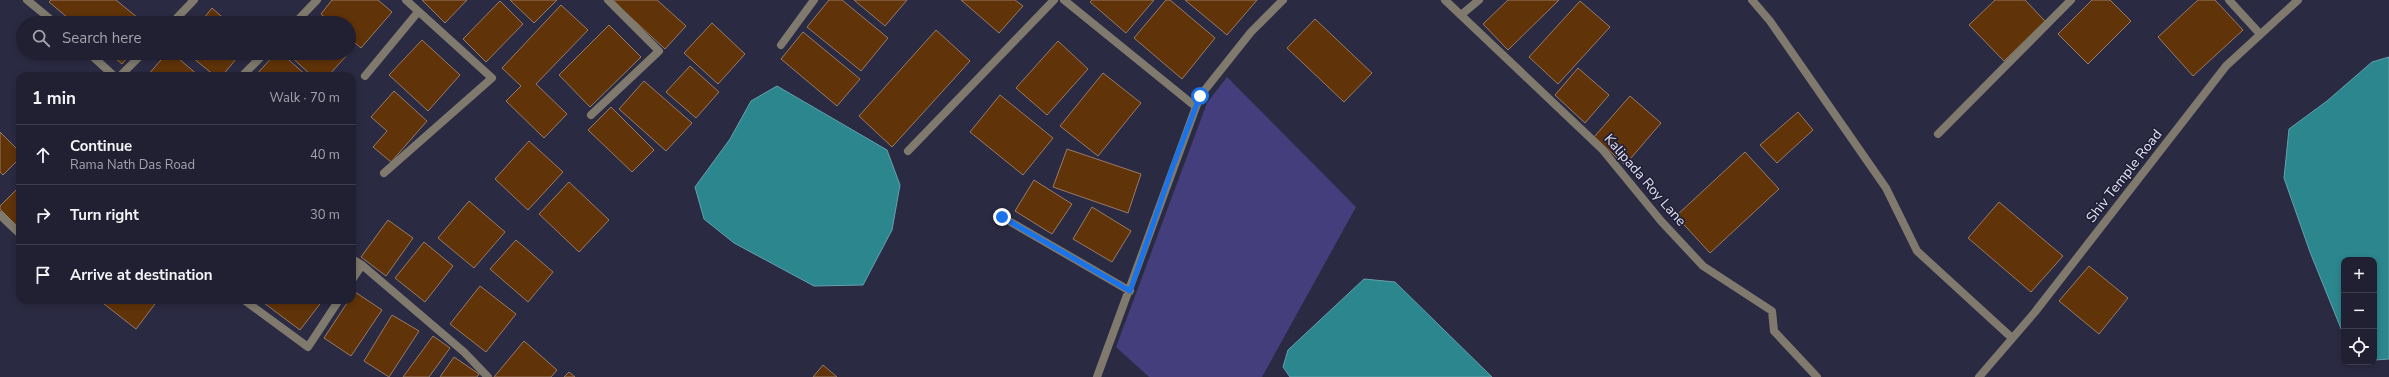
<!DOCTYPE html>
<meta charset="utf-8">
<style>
:root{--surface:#202032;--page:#2d2d3e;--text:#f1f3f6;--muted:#a2a3ac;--line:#3d3e4d}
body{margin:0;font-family:"Nunito Sans",sans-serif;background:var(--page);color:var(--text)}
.controls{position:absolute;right:12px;bottom:12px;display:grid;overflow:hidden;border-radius:8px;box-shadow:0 2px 6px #0003}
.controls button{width:36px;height:36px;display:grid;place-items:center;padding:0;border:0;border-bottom:1px solid var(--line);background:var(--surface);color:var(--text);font:20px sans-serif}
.stop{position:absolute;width:12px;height:12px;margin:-9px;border:3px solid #1a73e8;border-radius:50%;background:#fff}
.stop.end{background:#1a73e8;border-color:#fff;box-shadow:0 1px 4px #0008}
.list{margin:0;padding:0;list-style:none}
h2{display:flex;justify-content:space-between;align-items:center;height:52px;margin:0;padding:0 16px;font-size:17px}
h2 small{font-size:13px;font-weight:400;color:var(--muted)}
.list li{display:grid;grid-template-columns:26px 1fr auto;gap:12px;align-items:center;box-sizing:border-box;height:60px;padding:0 16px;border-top:1px solid var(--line)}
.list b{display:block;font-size:15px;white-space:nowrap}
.list p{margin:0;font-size:13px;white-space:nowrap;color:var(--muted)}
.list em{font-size:13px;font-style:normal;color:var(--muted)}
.icon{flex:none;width:22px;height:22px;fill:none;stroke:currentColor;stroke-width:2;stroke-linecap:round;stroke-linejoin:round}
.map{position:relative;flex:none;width:2389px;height:377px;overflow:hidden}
.search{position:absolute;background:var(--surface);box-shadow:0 2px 6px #0003;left:16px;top:16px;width:340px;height:44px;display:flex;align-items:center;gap:10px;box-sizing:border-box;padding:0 14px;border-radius:22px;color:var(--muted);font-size:15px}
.panel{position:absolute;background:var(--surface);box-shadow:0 2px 6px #0003;left:16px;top:72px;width:340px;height:232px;border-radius:12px}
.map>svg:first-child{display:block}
</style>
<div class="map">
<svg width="2389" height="377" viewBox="0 0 2389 377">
<rect width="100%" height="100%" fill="#2b2a43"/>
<path fill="#443e7c" d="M1227 77 1356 207 1262 377H1149L1116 347 1207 103Z"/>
<path fill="#2c868e" stroke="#62a1ac" d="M2389 57V359L2375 360 2374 260H2344V336L2310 252 2284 178 2289 129 2327 101 2372 62Z
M777 86 887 150 900 185 892 230 863 285 814 286 734 243 704 219 695 187 730 139 751 101Z
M1364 279 1395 282 1492 377H1290L1283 367 1288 350Z"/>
<path fill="#603308" stroke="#977b66" d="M51 0H116L144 23H74L49 2Z
M332 0H378L392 12 361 48 349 38V23H331L321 14Z
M422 0H467L445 23Z
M510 0H557L534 23Z
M612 0H657L686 26 665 49Z
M829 0H842L888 38 861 71 807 27Z
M854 0H907L885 26Z
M961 0H1015L1023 6 999 33Z
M1092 0H1154L1126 33 1090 2Z
M1166 0H1170L1215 38 1182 79 1134 38Z
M1185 0H1257L1227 35Z
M1508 0H1559L1508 50 1483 24Z
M1995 0H2025L2045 21 2004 61 1969 25Z
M2092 0H2110L2131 21 2088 64 2058 34Z
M2198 0H2215L2243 30 2193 76 2158 37Z
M500 1 523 24 486 62 463 39Z
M1580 1 1610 27 1558 84 1529 57Z
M561 5 588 30 536 84 567 114 544 138 506 101 521 86 502 68Z
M212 8 229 23H200Z
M318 16 326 23H312Z
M1315 19 1372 73 1344 102 1287 48Z
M712 23 745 54 718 84 684 53Z
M609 25 641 57 590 107 559 75Z
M936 30 970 61 892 147 859 116Z
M803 32 860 79 837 106 781 59Z
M422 40 460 75 428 111 389 75Z
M1058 41 1088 69 1047 115 1016 88Z
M109 53H131L122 64Z
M167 53H172L199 76H147Z
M187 53H241L222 76H215Z
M276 53H281L307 76H255Z
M287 53H349L328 76H312Z
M690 66 719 92 696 118 666 92Z
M1578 68 1609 95 1585 123 1555 95Z
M1103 73 1141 103 1098 156 1060 126Z
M644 81 692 123 666 151 619 109Z
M394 91 427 121 391 162 373 147 387 131 371 117Z
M1000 95 1053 138 1023 175 970 132Z
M1630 96 1661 123 1625 165 1594 137Z
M611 107 654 150 632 172 588 130Z
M1798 112 1813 130 1777 163 1760 145Z
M0 132 20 152V158L3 175 0 172Z
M529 141 563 172 528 210 495 179Z
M1067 149 1141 174 1128 213 1053 187Z
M1745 152 1779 189 1710 253 1676 216Z
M1034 180 1072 204 1052 234 1015 211Z
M569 182 609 220 579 252 539 214Z
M20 186V229L0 209V206Z
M469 201 505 232 474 268 438 238Z
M1999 202 2063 256 2031 292 1968 238Z
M1092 207 1131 231 1112 262 1073 239Z
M388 220 413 238 386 276 361 257Z
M516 240 553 272 528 302 490 269Z
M424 242 453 266 425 302 395 278Z
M2089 266 2128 298 2099 334 2059 301Z
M480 286 516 314 486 352 450 324Z
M355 292 382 310 351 356 324 338 349 300H352Z
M99 300H158L136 329Z
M260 300H323L300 330Z
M392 315 419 331 389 377 364 361Z
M433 336 450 348 429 377H403Z
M524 341 557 370 551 377H494Z
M454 357 479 374 477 377H440Z
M823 365 837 377H813Z
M569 372 575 377H564Z"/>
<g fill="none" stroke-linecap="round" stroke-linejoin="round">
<path stroke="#7f7a6d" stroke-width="8" d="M0 215 20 234"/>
<path stroke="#7f7a6d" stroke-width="8" d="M27 0 55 23
M1064 0 1196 107
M1445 0 1602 149 1661 221 1703 266 1772 311 1774 331 1817 377
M1752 0 1770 21 1886 188 1917 251 2012 338
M2229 0 2260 34
M1461 15 1479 0
M172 23 194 0
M295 23 317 0
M781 45 814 0
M89 53 114 76
M120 76 143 53
M242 76 265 53
M365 76 418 12
M591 115 659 51 608 0
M1938 134 2071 0
M908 151 1054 0
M384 173 492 78 406 0
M1002 217 1130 291
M352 259 362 265 352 280
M362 265 464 352 488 377
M244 300 308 347 339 300
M1097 377 1200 96 1251 32 1283 0
M1979 377 2035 312 2226 66 2298 0"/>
</g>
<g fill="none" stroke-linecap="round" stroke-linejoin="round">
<path stroke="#1a73e8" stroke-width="5" d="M1002 217 1130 291 1173 166 1200 96"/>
</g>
<g text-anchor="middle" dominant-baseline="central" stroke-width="3.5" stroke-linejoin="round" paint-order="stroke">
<g font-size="14" fill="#e0e0f1" stroke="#212038">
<text transform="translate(2124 176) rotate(-52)">Shiv Temple Road</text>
<text transform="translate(1645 180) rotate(49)">Kalipada Roy Lane</text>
</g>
</g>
</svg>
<div class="controls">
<button>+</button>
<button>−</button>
<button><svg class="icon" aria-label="locate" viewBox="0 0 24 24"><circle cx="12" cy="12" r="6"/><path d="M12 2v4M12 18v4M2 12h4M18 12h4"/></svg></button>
</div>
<div class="stop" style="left:1200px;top:96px"></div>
<div class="stop end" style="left:1002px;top:217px"></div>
<div class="search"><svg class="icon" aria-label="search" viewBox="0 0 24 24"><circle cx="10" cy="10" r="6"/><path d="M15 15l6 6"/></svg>Search here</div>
<section class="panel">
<h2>1 min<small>Walk · 70 m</small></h2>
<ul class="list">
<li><svg class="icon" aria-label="ahead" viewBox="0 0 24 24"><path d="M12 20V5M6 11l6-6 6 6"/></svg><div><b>Continue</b><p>Rama Nath Das Road</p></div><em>40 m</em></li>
<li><svg class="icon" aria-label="right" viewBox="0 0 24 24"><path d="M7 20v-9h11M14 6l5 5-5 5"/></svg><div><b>Turn right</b></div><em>30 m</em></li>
<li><svg class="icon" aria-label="arrive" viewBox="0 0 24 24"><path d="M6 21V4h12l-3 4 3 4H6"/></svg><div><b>Arrive at destination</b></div></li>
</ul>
</section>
</div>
